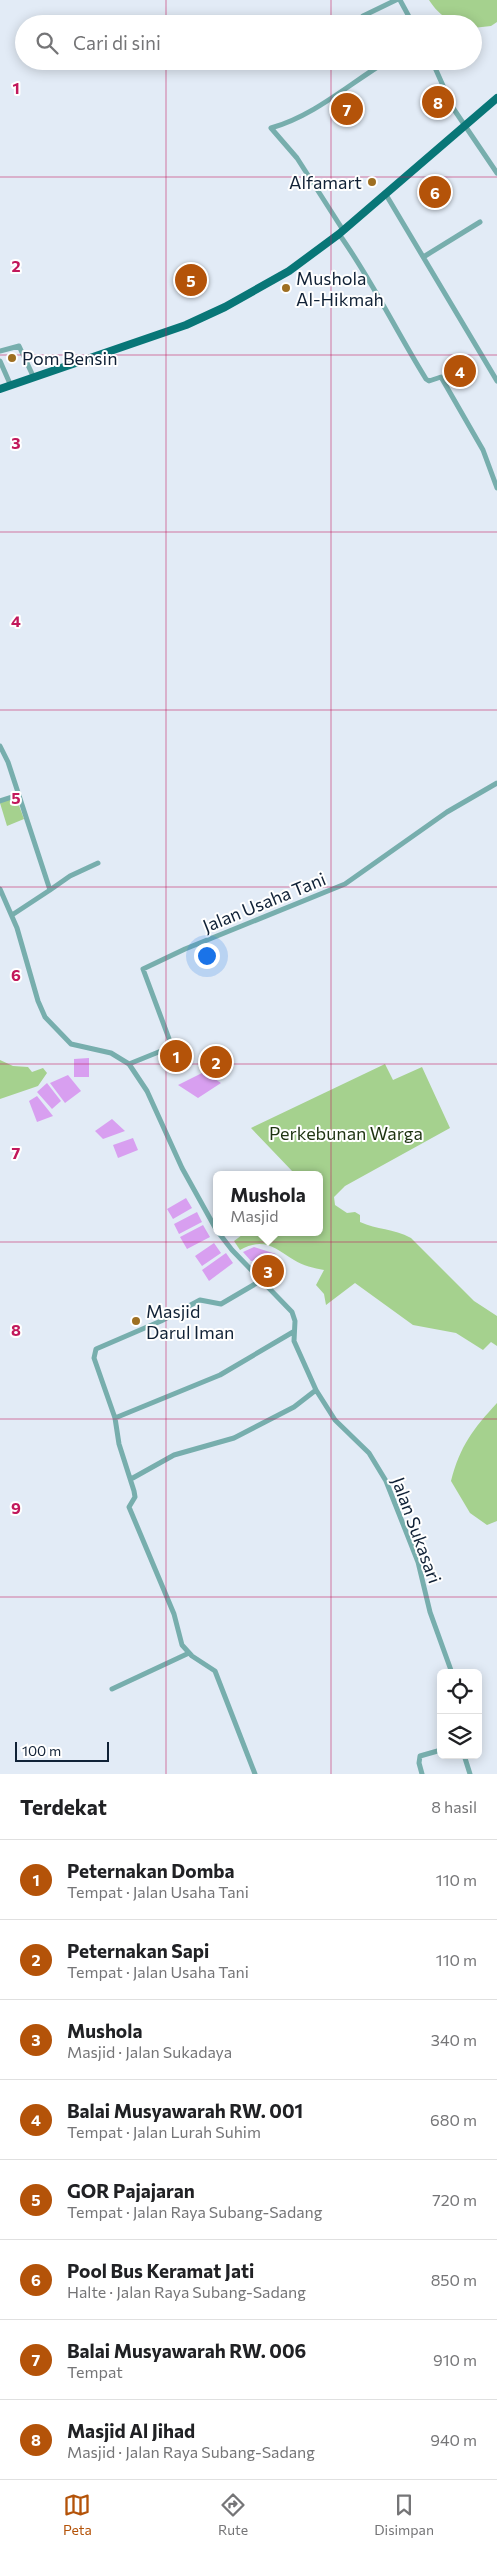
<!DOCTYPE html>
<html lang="id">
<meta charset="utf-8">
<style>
:root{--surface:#fff;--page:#f6f6f6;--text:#202124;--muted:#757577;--line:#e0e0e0;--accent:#b45309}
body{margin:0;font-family:Commissioner,sans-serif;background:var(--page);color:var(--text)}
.controls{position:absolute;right:15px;bottom:15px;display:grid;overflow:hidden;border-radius:8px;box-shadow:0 2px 12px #0003}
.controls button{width:45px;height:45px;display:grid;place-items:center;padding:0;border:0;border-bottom:1px solid var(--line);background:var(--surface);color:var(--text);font:25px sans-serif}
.scale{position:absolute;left:15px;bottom:12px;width:94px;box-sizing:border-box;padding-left:5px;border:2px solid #102136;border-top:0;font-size:14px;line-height:18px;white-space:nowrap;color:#102136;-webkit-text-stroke:4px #fff;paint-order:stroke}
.you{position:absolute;left:206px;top:955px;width:18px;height:18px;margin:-12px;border:4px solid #fff;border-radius:50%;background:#1a73e8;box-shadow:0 0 0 8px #1a73e833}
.badge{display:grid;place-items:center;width:32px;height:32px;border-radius:50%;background:var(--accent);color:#fff;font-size:16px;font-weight:700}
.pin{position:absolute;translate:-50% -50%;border:2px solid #fff;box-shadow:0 1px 5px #0006}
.popup{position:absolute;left:213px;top:1171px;width:110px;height:65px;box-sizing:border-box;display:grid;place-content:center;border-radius:8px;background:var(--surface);filter:drop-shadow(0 1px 4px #0005);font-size:16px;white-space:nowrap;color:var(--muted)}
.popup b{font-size:19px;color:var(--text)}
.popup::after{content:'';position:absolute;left:50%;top:100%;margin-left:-10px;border:10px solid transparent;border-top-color:var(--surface)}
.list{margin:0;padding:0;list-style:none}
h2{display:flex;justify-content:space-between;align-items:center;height:65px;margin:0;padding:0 20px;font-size:21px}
h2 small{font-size:16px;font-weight:400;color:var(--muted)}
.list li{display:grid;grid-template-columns:32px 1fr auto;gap:15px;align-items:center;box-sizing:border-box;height:80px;padding:0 20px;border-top:1px solid var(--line)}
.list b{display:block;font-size:19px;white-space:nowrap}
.list p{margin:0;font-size:16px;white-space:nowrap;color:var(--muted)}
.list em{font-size:16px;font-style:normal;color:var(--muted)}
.icon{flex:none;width:28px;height:28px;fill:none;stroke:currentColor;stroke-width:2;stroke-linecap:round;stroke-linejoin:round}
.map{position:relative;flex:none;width:497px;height:1774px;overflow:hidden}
.search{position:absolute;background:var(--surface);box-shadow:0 2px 12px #0003;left:15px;right:15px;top:15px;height:55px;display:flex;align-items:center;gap:12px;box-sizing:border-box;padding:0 18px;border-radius:28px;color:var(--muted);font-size:19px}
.sheet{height:705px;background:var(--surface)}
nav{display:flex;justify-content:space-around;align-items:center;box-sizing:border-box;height:70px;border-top:1px solid var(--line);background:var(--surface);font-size:14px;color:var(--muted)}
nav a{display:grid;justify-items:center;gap:2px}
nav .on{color:var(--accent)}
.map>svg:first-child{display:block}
</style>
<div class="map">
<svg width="497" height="1774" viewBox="0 0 497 1774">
<rect width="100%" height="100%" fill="#e2ebf6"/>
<path fill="#a5d18e" d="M429 0H497V22L491 26 473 28V24C452 24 441 18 429 0Z
M16 797 24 819 7 826 0 803Z
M0 1060 13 1066 28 1067 32 1072 43 1068 47 1073 38 1086 0 1099Z
M385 1064 393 1080 422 1067 450 1128 345 1186 334 1197 335 1205 347 1213 355 1212 360 1215V1222C377 1230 393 1228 411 1238L474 1301 497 1316V1346L491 1342 483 1350 456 1333 413 1325 355 1283 326 1305 324 1294 316 1285 324 1270C314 1268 303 1266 294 1260 274 1247 263 1237 240 1250L234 1241 246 1232H319V1175H290L293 1172 251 1128Z
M497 1403V1521L487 1525 470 1513 451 1481C460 1446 473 1429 497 1403Z"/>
<path fill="#d89ff0" d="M89 1058V1077H74V1059Z
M204 1072 221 1083 198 1098 178 1085Z
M68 1075 81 1091 65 1103 50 1083Z
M47 1083 61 1101 52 1109 37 1092Z
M37 1096 53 1116 37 1122 29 1101Z
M112 1119 125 1131 103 1139 95 1131Z
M133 1138 138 1150 118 1158 113 1145Z
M186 1198 192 1208 173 1219 167 1209Z
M197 1212 202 1222 179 1234 174 1224Z
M203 1225 210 1237 187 1249 180 1237Z
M214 1243 221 1253 202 1266 195 1256Z
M254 1247 276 1254 263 1265 257 1260 251 1261 243 1252Z
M226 1253 233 1263 209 1281 202 1270Z"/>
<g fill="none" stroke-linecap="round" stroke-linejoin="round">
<path stroke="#77aead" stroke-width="5" d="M400 0 413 24
M363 16 396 0
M432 61 453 108 497 173
M385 193 497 381
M343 230 297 158 271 128C314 116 349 84 387 61
M339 234C372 280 396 331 426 379L429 381 441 377 483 450 497 488
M425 256 480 222
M0 351 19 346 34 378
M0 361 11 386
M0 746 8 762 50 890 70 876 98 863
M0 801 18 795
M0 889 17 928 38 1001 45 1017 71 1044 111 1053 129 1064 147 1091 182 1168 217 1231
M12 915 50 890
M129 1064 166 1049 171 1044 143 969 185 949 345 884 447 812 497 783
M218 1232 232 1250 292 1312 295 1321 294 1341 316 1390 335 1420 369 1453 386 1481 418 1562 430 1612 452 1673
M262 1280 221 1304 200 1300 161 1321 96 1349 94 1358 115 1418 220 1375 293 1332
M115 1418 119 1444 134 1491 135 1497 129 1507 174 1614 182 1645 192 1656 215 1671 255 1774
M131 1479 174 1455 234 1438 294 1407 316 1390
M112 1689 189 1653
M464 1755 470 1774
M422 1774 419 1763 420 1756 441 1750"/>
<path stroke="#087677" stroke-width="8" d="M0 389 186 325 225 307 289 271 339 234 497 98"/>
</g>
<path fill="none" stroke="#c2185b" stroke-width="1" stroke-opacity="0.55" d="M166 0V24M331 0V24M166 61V1774M331 61V1774M0 177H497M0 355H497M0 532H497M0 710H497M0 887H497M0 1064H497M0 1242H497M0 1419H497M0 1597H497"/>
<g fill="#9e6f22" stroke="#fff" stroke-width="2">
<circle cx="372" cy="182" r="5"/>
<circle cx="286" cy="288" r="5"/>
<circle cx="12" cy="358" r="5"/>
<circle cx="136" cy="1321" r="5"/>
</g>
<g text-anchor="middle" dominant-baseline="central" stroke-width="4" stroke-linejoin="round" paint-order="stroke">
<g font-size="18" fill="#102136" stroke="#fff" text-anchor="start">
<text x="362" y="182" text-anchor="end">Alfamart</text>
<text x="296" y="278">Mushola<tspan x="296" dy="21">Al-Hikmah</tspan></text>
<text x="22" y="358">Pom Bensin</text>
<text x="146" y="1311">Masjid<tspan x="146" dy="21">Darul Iman</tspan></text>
</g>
<g font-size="18" fill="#102136" stroke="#fff">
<text transform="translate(264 902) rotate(-22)">Jalan Usaha Tani</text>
<text transform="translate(417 1530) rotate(70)">Jalan Sukasari</text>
</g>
<g font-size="18" fill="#1e3311" stroke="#fff">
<text x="346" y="1133">Perkebunan Warga</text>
</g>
</g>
<g font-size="16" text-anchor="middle" font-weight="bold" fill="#c2185b" stroke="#fff" stroke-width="4" stroke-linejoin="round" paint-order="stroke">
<text x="16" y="94">1</text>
<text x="16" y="272">2</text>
<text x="16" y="449">3</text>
<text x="16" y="627">4</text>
<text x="16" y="804">5</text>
<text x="16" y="981">6</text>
<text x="16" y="1159">7</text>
<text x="16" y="1336">8</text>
<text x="16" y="1514">9</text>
</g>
</svg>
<div class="controls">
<button><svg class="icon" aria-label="locate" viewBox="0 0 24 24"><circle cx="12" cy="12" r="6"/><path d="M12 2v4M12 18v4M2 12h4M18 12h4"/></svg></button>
<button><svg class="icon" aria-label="layers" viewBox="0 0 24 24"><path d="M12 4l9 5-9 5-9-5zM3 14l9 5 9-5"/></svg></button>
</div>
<div class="scale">100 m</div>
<div class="you"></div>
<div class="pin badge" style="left:176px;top:1056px">1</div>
<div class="pin badge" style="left:216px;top:1062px">2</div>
<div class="pin badge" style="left:268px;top:1271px">3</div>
<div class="popup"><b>Mushola</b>Masjid</div>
<div class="pin badge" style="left:460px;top:371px">4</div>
<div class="pin badge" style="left:191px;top:280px">5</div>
<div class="pin badge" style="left:435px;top:192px">6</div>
<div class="pin badge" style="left:347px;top:109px">7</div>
<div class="pin badge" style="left:438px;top:102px">8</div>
<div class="search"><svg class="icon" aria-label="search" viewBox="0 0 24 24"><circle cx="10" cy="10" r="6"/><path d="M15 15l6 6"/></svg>Cari di sini</div>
</div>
<section class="sheet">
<h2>Terdekat<small>8 hasil</small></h2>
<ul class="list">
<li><span class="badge">1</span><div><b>Peternakan Domba</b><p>Tempat · Jalan Usaha Tani</p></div><em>110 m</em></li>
<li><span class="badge">2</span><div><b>Peternakan Sapi</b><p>Tempat · Jalan Usaha Tani</p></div><em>110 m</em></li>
<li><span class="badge">3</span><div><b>Mushola</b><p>Masjid · Jalan Sukadaya</p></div><em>340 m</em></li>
<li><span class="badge">4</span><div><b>Balai Musyawarah RW. 001</b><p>Tempat · Jalan Lurah Suhim</p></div><em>680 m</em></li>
<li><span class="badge">5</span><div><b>GOR Pajajaran</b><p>Tempat · Jalan Raya Subang-Sadang</p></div><em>720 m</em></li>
<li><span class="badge">6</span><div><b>Pool Bus Keramat Jati</b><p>Halte · Jalan Raya Subang-Sadang</p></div><em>850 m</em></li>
<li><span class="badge">7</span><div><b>Balai Musyawarah RW. 006</b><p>Tempat</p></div><em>910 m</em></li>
<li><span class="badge">8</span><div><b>Masjid Al Jihad</b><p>Masjid · Jalan Raya Subang-Sadang</p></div><em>940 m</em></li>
</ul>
</section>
<nav>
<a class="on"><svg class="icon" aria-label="map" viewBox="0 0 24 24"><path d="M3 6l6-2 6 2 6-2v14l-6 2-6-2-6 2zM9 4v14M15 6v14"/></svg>Peta</a>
<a><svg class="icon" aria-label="directions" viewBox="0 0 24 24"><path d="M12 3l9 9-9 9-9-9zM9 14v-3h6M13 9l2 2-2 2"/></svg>Rute</a>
<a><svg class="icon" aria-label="saved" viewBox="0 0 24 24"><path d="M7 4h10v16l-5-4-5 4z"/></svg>Disimpan</a>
</nav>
